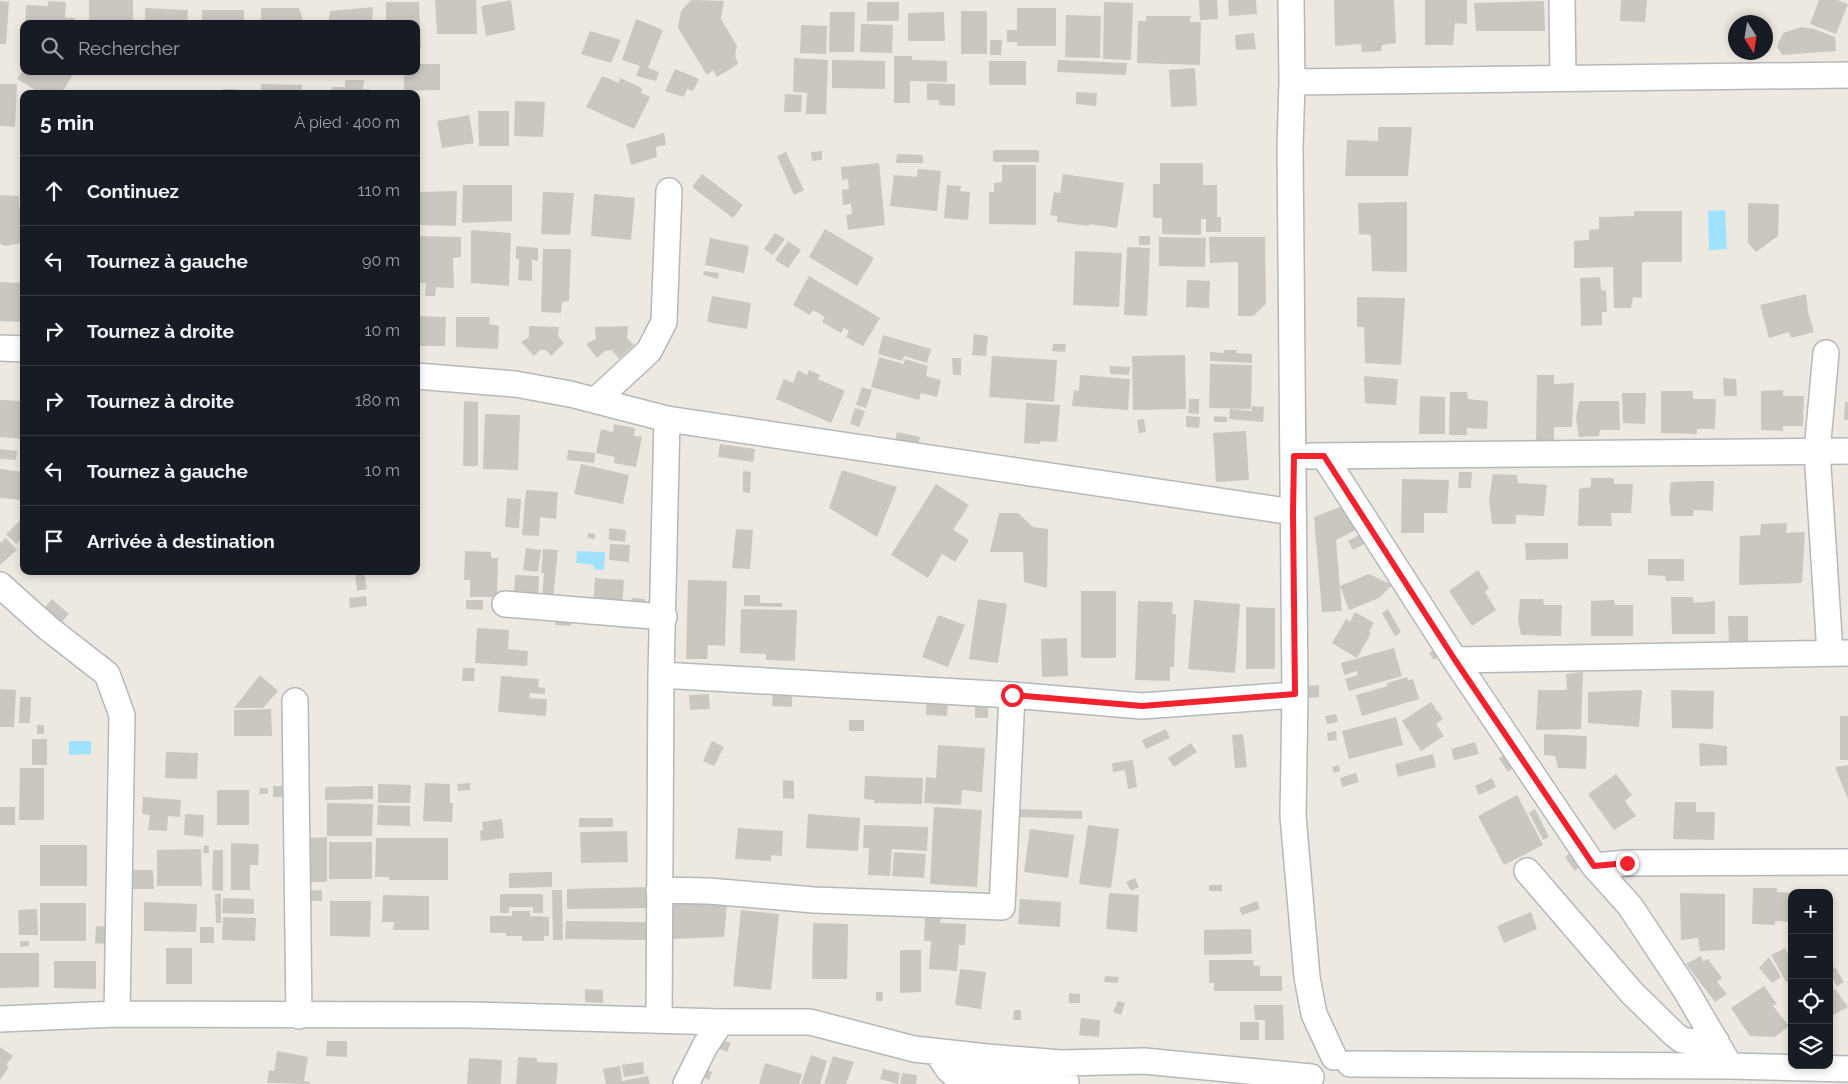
<!DOCTYPE html>
<html lang="fr">
<meta charset="utf-8">
<style>
:root{--surface:#171b24;--page:#242831;--text:#f1f3f6;--muted:#9ea1a6;--line:#363941}
body{margin:0;font-family:Raleway,sans-serif;background:var(--page);color:var(--text)}
.controls{position:absolute;right:15px;bottom:15px;display:grid;overflow:hidden;border-radius:10px;box-shadow:0 2px 8px #0003}
.controls button{width:45px;height:45px;display:grid;place-items:center;padding:0;border:0;border-bottom:1px solid var(--line);background:var(--surface);color:var(--text);font:25px sans-serif}
.compass{position:absolute;left:1728px;top:15px;width:45px;height:45px;border-radius:50%;background:var(--surface);box-shadow:0 2px 8px #0003;rotate:168deg}
.stop{position:absolute;width:15px;height:15px;margin:-11px;border:4px solid #f2222e;border-radius:50%;background:#fff}
.stop.end{background:#f2222e;border-color:#fff;box-shadow:0 1px 5px #0008}
.list{margin:0;padding:0;list-style:none}
h2{display:flex;justify-content:space-between;align-items:center;height:65px;margin:0;padding:0 20px;font-size:21px}
h2 small{font-size:16px;font-weight:400;color:var(--muted)}
.list li{display:grid;grid-template-columns:32px 1fr auto;gap:15px;align-items:center;box-sizing:border-box;height:70px;padding:0 20px;border-top:1px solid var(--line)}
.list b{display:block;font-size:19px;white-space:nowrap}
.list em{font-size:16px;font-style:normal;color:var(--muted)}
.icon{flex:none;width:28px;height:28px;fill:none;stroke:currentColor;stroke-width:2;stroke-linecap:round;stroke-linejoin:round}
.map{position:relative;flex:none;width:1848px;height:1084px;overflow:hidden}
.search{position:absolute;background:var(--surface);box-shadow:0 2px 8px #0003;left:20px;top:20px;width:400px;height:55px;display:flex;align-items:center;gap:12px;box-sizing:border-box;padding:0 18px;border-radius:10px;color:var(--muted);font-size:19px}
.panel{position:absolute;background:var(--surface);box-shadow:0 2px 8px #0003;left:20px;top:90px;width:400px;height:485px;border-radius:10px}
.map>svg:first-child{display:block}
</style>
<div class="map">
<svg width="1848" height="1084" viewBox="0 0 1848 1084">
<rect width="100%" height="100%" fill="#ede9e1"/>
<path fill="#9fe2ff" d="M1725 210 1727 249 1709 250 1708 211Z
M577 551 605 552 604 570 594 569V565L576 563Z
M69 741H91V754L69 755Z"/>
<path fill="#cac6c0" d="M89 0H133V24H89Z
M435 0H476L477 34H437Z
M511 0 515 30 486 36 481 6Z
M691 0 724 1 721 19 737 46 735 56 738 64 717 77 713 70 707 75 678 28 681 11Z
M1199 0H1217L1218 19 1200 20Z
M1228 0H1256L1257 14 1229 16Z
M1334 0H1394L1396 43 1382 45 1381 51 1362 52 1361 44 1335 46Z
M1425 0H1467V24L1455 23 1453 45H1425Z
M1621 0H1647L1645 22 1620 21Z
M1819 0H1837L1848 4 1836 34 1810 24Z
M0 1 9 2 6 44H0Z
M48 1 66 2 65 18H75L74 24H25L26 5 48 6Z
M1544 1 1545 31H1476L1474 3Z
M386 2H419L421 48H416V24H386Z
M867 2H899V21H867Z
M1104 2 1133 3 1131 60 1103 59Z
M373 7 372 24H328L330 11Z
M145 8 188 10 187 24H145Z
M261 8H299L304 24H261Z
M1017 8H1056V46H1017V42H1007V30H1017Z
M202 10H244V21H248V24H202Z
M961 11H987V54H961Z
M830 12H855L854 52H829Z
M944 12 945 41H908V13Z
M1066 15 1101 16 1100 58 1065 57Z
M1146 16H1191L1190 22H1201L1200 65 1137 63 1138 21H1146Z
M636 19 663 30 648 68 659 72 656 81 636 76 640 66 622 60Z
M861 24 893 25 892 53 860 52Z
M801 25 827 26 826 54 800 53Z
M1801 27 1814 29 1835 37 1836 51 1782 55 1777 46 1783 33Z
M590 31 621 40 611 63 581 54Z
M1254 33 1256 49 1236 50 1235 35Z
M990 40H1002L1001 55H990Z
M894 56H912V60L947 61V82L910 81V103H894Z
M794 58 828 60 826 114H806L807 93 793 92Z
M832 60 885 61V89L832 88Z
M1058 60 1127 63 1126 75 1057 72Z
M989 61H1026V85H989Z
M416 64H440V90L404 91V71H416Z
M24 68V71H75L61 94H42L17 79Z
M1195 68 1197 106 1171 107 1169 70Z
M675 69 699 79 693 91 687 89 684 97 665 91Z
M602 76 619 83 620 78 642 88 641 93 650 97 634 129 586 107Z
M345 80H364L363 89H370L369 94H331L332 87H345Z
M927 83 955 84V106L939 105V100H927Z
M0 84H17L15 127 0 126Z
M261 84 302 85V94H261Z
M222 89H237L238 94H222Z
M1076 92 1097 93 1096 106 1076 104Z
M785 94 802 95 801 112H784Z
M515 101 545 102 543 137 514 136Z
M478 111H509V146H479Z
M469 115 474 143 442 148 437 121Z
M1378 127H1412L1408 176H1345L1347 140 1378 141Z
M664 133 666 145 656 147 657 157 631 165 626 144Z
M993 150H1039V162H993Z
M822 151V160L812 161 811 152Z
M786 152 804 190 794 195 777 156Z
M897 154 923 155V163H896Z
M879 163 885 225 848 230 846 215 852 214 851 204 843 205 842 190 849 189 848 179 842 180 841 167Z
M1160 163H1203V185H1217V217H1221V232H1206V219H1201V235L1162 234V218H1153V184H1160Z
M1002 165H1036V225L989 224V192H994V183L1002 182Z
M918 169 941 171 937 211 890 206 894 175 917 177Z
M702 174 743 205 733 218 692 187Z
M1063 174 1124 183 1117 228 1089 224V226L1057 222V216L1050 215 1054 192 1060 193Z
M463 185H512V221L462 223Z
M947 185 961 186 960 191 970 192 968 220 944 218Z
M457 191 456 226 419 225V192Z
M543 192 574 193 570 235 541 234Z
M594 194 635 198 631 240 591 236Z
M0 195 19 196V207H24V225H22L20 243 6 246 0 244Z
M1407 202V272L1372 271 1371 235 1359 234 1358 203Z
M1748 203 1779 204 1778 236 1756 252 1748 243Z
M1634 211H1682V262H1642V298L1633 297 1631 308H1614L1613 267 1574 268V241L1589 240V230L1599 229V217L1634 216Z
M825 229 874 258 857 286 809 257Z
M471 230 511 233 509 286 471 283Z
M775 233 785 239 773 255 764 249Z
M416 236 461 237V257L453 258 454 288 436 287 435 296H425L426 283H416Z
M1139 236H1150V245H1139Z
M1159 237 1206 238 1205 267 1159 266Z
M1209 237H1265L1266 304 1253 316H1238V262L1210 263Z
M710 238 749 246 744 273 705 265Z
M788 241 801 250 788 268 775 260Z
M516 246 538 248V261L532 260V281L518 280 519 259H516Z
M1127 247 1150 248 1147 316 1124 315Z
M543 249H571L569 301 562 302 561 313 541 312Z
M1075 251 1122 253 1119 307 1073 305Z
M704 271 719 273 718 279 703 275Z
M809 276 880 318 863 346 846 337 849 331 844 328 841 333 822 322 825 317 813 310 810 315 793 305Z
M1600 277 1601 290 1606 291 1607 312H1602V325L1581 326 1580 278Z
M1187 280 1210 281 1209 308 1186 307Z
M0 282 24 283V322L0 321Z
M1806 294 1808 312 1814 332 1791 338 1789 332 1769 338 1760 305Z
M712 296 751 303 747 329 707 322Z
M1357 297 1405 298 1401 365 1365 363 1364 327H1357Z
M416 316 446 317 445 346H416Z
M456 317H490L489 324 499 326 498 349 456 347Z
M529 326 559 327 558 336 564 343 551 356 546 350H540L534 356 521 342 529 337Z
M628 326 627 338 634 345 619 359 612 350 605 351 597 358 586 344 596 339 595 327Z
M974 334 988 336 986 356 972 355Z
M883 335 931 349 927 363 904 356 902 361 878 354Z
M1053 344H1066L1065 352 1052 351Z
M1224 350H1237L1236 353 1252 354V363L1210 361V352L1224 353Z
M1185 355 1186 409 1133 410 1132 356Z
M992 356 1057 360 1054 402 989 397Z
M879 357 904 364 905 359 928 366 926 376 941 380 937 397 921 393 919 400 871 387Z
M952 358H961V375H953Z
M1210 364 1252 365 1251 409 1209 408Z
M1110 366 1130 367 1129 375 1110 374Z
M798 370 807 375 809 370 820 375 818 379 845 391 831 423 776 399 784 379 793 383Z
M1080 375 1130 379 1128 410 1072 406 1074 390 1079 391Z
M1537 375H1554V384L1574 383 1572 427H1554V445L1536 444Z
M1364 376 1398 379 1396 405 1365 403Z
M1723 378 1736 379 1737 396H1724Z
M862 387 872 390 866 408 856 405Z
M1783 390V396H1804L1803 426H1783V431L1761 430V391Z
M1661 391H1693V399H1716L1715 429H1697V434L1661 433Z
M1450 392H1467L1468 399 1488 401 1487 429 1467 428V435H1449Z
M1622 393H1646L1645 424 1623 423Z
M1420 396 1445 397V434H1419Z
M1189 399H1199V414L1188 413Z
M0 400 24 401 23 439 0 437Z
M464 401 478 402V466H463Z
M1579 401H1619L1620 430H1600L1599 436 1579 437 1576 418Z
M1845 402H1848V420H1844Z
M1026 403 1060 405 1057 442 1040 441V444L1024 443Z
M1252 406 1264 407 1263 422 1229 419 1230 409 1252 411Z
M855 408 865 411 859 427 850 423Z
M485 414 520 415 518 470 483 469Z
M1186 416 1200 417 1199 428 1186 427Z
M1214 416 1227 417V422H1214Z
M1144 419 1146 432 1139 433 1137 420Z
M614 424 635 428 634 436 642 437 636 467 614 463 615 457 596 453 601 429 613 432Z
M1246 431 1249 480 1216 482 1213 433Z
M897 432 920 437 918 446 895 442Z
M720 444 755 449 753 462 718 457Z
M0 449 17 451 16 460 0 459Z
M568 450 595 453 594 463 567 460Z
M581 464 629 475 623 504 574 494Z
M0 469 24 472 22 500 0 498Z
M842 470 897 487 877 537 829 508Z
M743 471 751 472 750 493 743 492Z
M1459 472H1472L1471 488H1458Z
M1493 474 1517 475 1518 483 1547 485 1544 516 1516 515V524H1492L1489 500Z
M1591 478H1614V484H1633L1631 513H1611L1612 526H1578L1579 489 1591 487Z
M1402 479 1449 480 1447 513H1424V533H1401Z
M1699 481H1714L1713 511 1694 510 1693 516H1671L1669 497 1671 482Z
M936 484 969 505 953 530 969 540 955 562 942 554 928 578 891 555Z
M526 490 558 492 556 519 540 517 539 536 522 535Z
M507 498 521 499 519 528 505 527Z
M1348 504 1362 527 1336 540 1342 611 1322 612 1314 517Z
M999 513H1018L1033 527 1048 529 1047 588 1024 582 1023 552H990Z
M22 519 24 522V537L16 544 6 534Z
M1787 523 1786 533 1805 532 1802 583 1739 585 1740 536 1760 535 1761 524Z
M609 528 626 530 625 542 609 540Z
M736 529 753 530 750 569 732 568Z
M588 533 595 534V539L588 538Z
M1363 533 1368 542 1353 550 1348 541Z
M6 538 17 550 0 565V543Z
M1525 543H1568V559L1526 560Z
M610 544 630 545 629 562 609 560Z
M526 548 541 550 538 572 523 570Z
M543 549 558 550 553 599 542 598 544 573H541Z
M465 551 491 552V558H498L497 597H470V580H464Z
M1648 559H1684V581H1666L1665 576 1648 575Z
M1478 570 1489 588 1485 592 1496 610 1472 626 1449 591Z
M355 571H364L367 589 357 591Z
M1369 574 1392 585 1379 598 1349 610 1340 586Z
M515 575 539 576 538 599 514 598Z
M595 578 624 580 622 608 593 606Z
M688 580 727 581 725 646 708 645 707 659H686Z
M1081 591H1116V658H1081Z
M744 595H760V603H782V607L744 606Z
M366 596 367 606 350 608 349 598Z
M1671 597H1693L1694 603 1715 601V634H1672Z
M632 598 645 599 644 608 631 607Z
M52 599 69 614 59 625 43 610Z
M978 599 1007 604 998 663 969 659Z
M1520 599H1543L1544 605H1562L1561 636 1521 635 1518 619Z
M466 600H483V610L466 609Z
M1194 600 1240 604 1235 673 1188 669Z
M1614 600 1615 605H1633V636H1591V601Z
M1138 601 1173 602 1172 614H1176L1174 667H1170V681L1135 680Z
M1246 607 1275 608V669H1246Z
M741 609 797 610 795 661 766 660V654L740 653Z
M1388 609 1401 632 1395 636 1382 613Z
M1355 612 1374 623 1369 632 1371 633 1357 658 1332 643 1346 619 1350 622Z
M556 614 572 615 571 626 555 625Z
M938 615 965 625 948 667 922 657Z
M1728 616H1748V645H1729Z
M477 628 509 630 508 649 528 651 527 666 475 663Z
M1067 638 1068 676 1042 677 1041 639Z
M1394 648 1402 676 1349 691 1345 679 1358 675 1357 671 1344 675 1341 663Z
M1435 649 1440 656 1434 660 1429 653Z
M463 668H475L474 681H462Z
M1583 672 1581 729 1536 730 1538 690H1567L1566 674Z
M260 675 278 691 263 708H234Z
M501 676 539 679 538 687 545 688V694L530 693 529 698 547 699 546 716 498 712Z
M1407 677 1408 680 1413 679 1419 699 1362 716 1356 695 1388 686 1387 683Z
M1319 685V697L1308 698V686Z
M0 689 16 690 14 727H0Z
M1642 690 1639 727 1588 723V692Z
M1671 690 1714 691 1713 729 1672 728Z
M709 694 710 709 690 710 689 695Z
M773 695 792 696V707L772 706Z
M20 697H31L30 723H19Z
M927 699 948 701 947 716 926 715Z
M1431 702 1443 719 1436 724 1444 736 1421 751 1402 721Z
M975 703H988V718H975Z
M271 709 272 736H234V710Z
M1336 714 1338 722 1327 724 1325 716Z
M1840 716H1848V760H1840Z
M1396 717 1403 745 1349 759 1342 731Z
M849 720H864V731H849Z
M37 725H44V734H37Z
M1166 729 1170 738 1146 749 1142 740Z
M1336 731 1337 740 1328 741 1327 733Z
M1243 734 1247 767 1235 768 1232 735Z
M1544 734 1587 736 1586 769 1558 768 1555 756 1544 755Z
M32 739H47V765H32Z
M712 741 724 747 714 766 703 761Z
M1475 742 1479 754 1454 760 1451 749Z
M1191 743 1197 752 1174 767 1168 758Z
M1699 743 1727 746V765L1700 766Z
M938 745 985 748 982 792 962 790 961 805 924 803 926 777 936 778Z
M166 752 198 753 197 779 165 778Z
M1433 754 1436 767 1398 777 1395 764Z
M1506 754 1514 767 1508 772 1499 758Z
M1133 760 1137 787 1128 789 1125 770 1113 772 1112 763Z
M1339 765 1340 771 1334 773 1332 767Z
M1848 765V799L1835 767Z
M20 768H44V820H19Z
M1356 773 1359 782 1342 787 1340 778Z
M1616 774 1632 795 1625 801 1636 816 1614 830 1588 794Z
M865 776 923 778 922 804 874 803V800L864 799Z
M1492 778 1496 787 1479 795 1475 786Z
M783 780 794 781V799L783 798Z
M425 783 450 784V803H453L452 822 423 821Z
M470 783V790L458 791 457 784Z
M378 784 411 785 410 803H378Z
M273 786H286V797H273Z
M373 786V799L325 800V787Z
M260 788H268V794H259Z
M217 790H249V825H217Z
M1517 795 1543 845 1504 865 1478 816Z
M143 797 181 800 180 817 168 816 167 831 148 830 150 815 142 814Z
M1675 802H1696V812H1715L1714 840 1673 839Z
M327 803 373 804 372 836H327Z
M378 805 410 806V826L377 825Z
M0 807H15V825H0Z
M934 807 982 810 977 887 930 884Z
M1017 809 1082 811V819L1017 817Z
M1535 809 1549 837 1543 840 1529 813Z
M185 814 204 815 203 837 184 835Z
M808 814 860 818 858 851 806 848Z
M579 818H613V827H579Z
M502 819 504 838 481 841 480 831 483 830 482 822Z
M864 825 928 827 927 851 892 849 890 876 868 875 869 848H863Z
M1088 825 1119 829 1111 888 1079 884Z
M738 828 783 831 782 856 771 855V861L735 859Z
M1030 829 1074 835 1068 878 1024 872Z
M627 831 628 862 581 863 580 832Z
M327 837V882H309V838Z
M376 838H448V880H389V877H375Z
M329 842H372V879H329Z
M231 843 259 844 258 865H250V890H231Z
M40 845H87V886H40Z
M204 845 209 846V853H203Z
M201 849 202 886H157V850Z
M213 850H223V891L212 890Z
M894 852 926 854 924 878 892 876Z
M1570 853 1580 866 1575 871 1565 857Z
M133 870H153L154 889H133Z
M552 872V887L509 888V873Z
M1135 878 1139 887 1131 891 1126 882Z
M1209 885H1222V891H1209Z
M648 887 649 908 567 909V889Z
M1753 888H1777V892L1792 893V922L1775 921V925L1752 924Z
M322 890V901H309L308 891Z
M552 890H562L563 940H553Z
M1109 893 1139 895 1137 932 1106 929Z
M1680 893 1725 894V950L1700 951 1698 938 1681 940Z
M215 894H221V923H216Z
M500 894H543V913H533V907H509V913H500Z
M383 895 429 896V930H393L394 922H382Z
M223 898 254 899V914L222 913Z
M1020 899 1061 902 1060 927 1018 924Z
M674 900 727 906 724 937 669 939Z
M330 901H371L370 937 330 936Z
M1257 901 1260 909 1242 915 1239 908Z
M144 902 197 904 196 932 144 931Z
M40 903H86V941H40Z
M37 909 38 935H19L18 910Z
M741 910 779 914 771 990 733 986Z
M512 911H530V916L549 917V936H544V941H522V936H506V933H490V916H512Z
M1531 912 1537 929 1504 943 1497 926Z
M925 916 941 917 940 923 966 924 965 945H959L957 971 929 969 931 941H924Z
M223 917 256 918 255 941 222 940Z
M566 921 648 922V940L565 939Z
M813 923 848 924 847 979H812Z
M96 926 108 927 107 944 95 943Z
M200 927H214V943H200Z
M1251 929 1252 954 1204 955V930Z
M20 941H29V946L20 947Z
M166 948H192V984H166Z
M1785 948 1790 959 1792 958V979L1786 982 1771 955Z
M900 950H921V992L900 993Z
M0 953H39V987L0 988Z
M1701 956 1703 962 1708 959 1722 978 1717 982 1727 994 1715 1002 1686 964Z
M1769 957 1781 977 1772 983 1759 968Z
M1209 960H1254L1253 965 1260 966V976H1282V991H1214V983H1209Z
M54 961H96V989L54 988Z
M1835 967 1844 982 1837 986 1829 972V970Z
M960 969 986 972 981 1009 955 1005Z
M1105 976 1119 977 1118 983 1104 982Z
M1829 981 1835 991 1836 990 1848 1007 1829 1017Z
M1764 986 1777 1004 1773 1006 1789 1026 1775 1037 1750 1036 1731 1008Z
M585 989 603 990V1003L585 1002Z
M876 992H883L882 1001H876Z
M1069 993 1080 994V1003H1069Z
M1118 1001 1125 1003 1121 1015 1113 1012Z
M1254 1005H1283L1284 1040H1265V1020H1255Z
M1014 1010H1021V1020H1013Z
M1081 1018 1100 1020 1099 1037 1079 1035Z
M1240 1022H1259V1040H1240Z
M719 1039 731 1043 727 1052 716 1047Z
M327 1041H347V1057L326 1056Z
M0 1047 13 1056 6 1065 9 1067 0 1080Z
M277 1051 308 1057 304 1081 310 1082V1084L267 1083 269 1070 274 1071Z
M811 1055 827 1061 820 1084H801Z
M833 1056 854 1062 846 1084H824Z
M518 1057 537 1058V1062L558 1063 556 1084H516Z
M469 1058 502 1060 501 1084H467Z
M643 1062 644 1074 624 1077 622 1065Z
M765 1063 802 1074 799 1084H759Z
M620 1066 622 1081 648 1076 650 1084H606L603 1069Z
M883 1069 900 1073 898 1084 880 1079Z
M706 1070 712 1072 709 1080 703 1077Z
M902 1073 917 1075 916 1084H900Z"/>
<g fill="none" stroke-linecap="round" stroke-linejoin="round">
<g stroke="#b4b8bc" stroke-width="28">
<path id="minor" d="M1291 0 1292 82 1290 147 1295 695 1293 816 1307 977 1314 1014 1334 1057
M1562 0 1563 77
M1292 82 1848 75
M0 348 24 349
M1826 353 1817 451 1830 653
M416 376 515 384 570 394 667 419 1293 512
M596 400 649 351 664 322 669 191
M1311 456 1848 451
M1324 456 1455 660 1594 866 1630 906 1685 989 1730 1066
M0 585 48 628 107 674 122 715 117 1014
M505 604 664 617
M1455 660 1848 653
M661 675 1012 695 1142 706 1295 695
M295 701 299 1016
M1594 866 1627 863 1848 862
M1527 871 1632 993 1674 1034 1682 1040 1696 1042 1716 1041
M659 890 709 891 814 900 1002 907 1012 695
M0 1019 117 1014 470 1015 721 1022
M659 1020 661 675 667 419
M937 1052 948 1069 958 1078 1066 1082
M1350 1064 1730 1066 1848 1069
M686 1084 705 1046 721 1022H810L914 1049 987 1057 1061 1063 1144 1061 1311 1077"/>
</g>
<use href="#minor" stroke="#fff" stroke-width="25"/>
</g>
<g fill="none" stroke-linecap="round" stroke-linejoin="round">
<path stroke="#f2222e" stroke-width="6" d="M1012 695 1142 706 1295 694 1293 512 1294 456H1324L1455 660 1594 866 1627 863"/>
</g>
</svg>
<div class="controls">
<button>+</button>
<button>−</button>
<button><svg class="icon" aria-label="locate" viewBox="0 0 24 24"><circle cx="12" cy="12" r="6"/><path d="M12 2v4M12 18v4M2 12h4M18 12h4"/></svg></button>
<button><svg class="icon" aria-label="layers" viewBox="0 0 24 24"><path d="M12 4l9 5-9 5-9-5zM3 14l9 5 9-5"/></svg></button>
</div>
<svg class="compass" viewBox="-18 -18 36 36"><path d="M0-13l5 13h-10z" fill="#e53935"/><path d="M0 13l5-13h-10z" fill="#9ea1a6"/></svg>
<div class="stop" style="left:1012px;top:695px"></div>
<div class="stop end" style="left:1627px;top:863px"></div>
<div class="search"><svg class="icon" aria-label="search" viewBox="0 0 24 24"><circle cx="10" cy="10" r="6"/><path d="M15 15l6 6"/></svg>Rechercher</div>
<section class="panel">
<h2>5 min<small>À pied · 400 m</small></h2>
<ul class="list">
<li><svg class="icon" aria-label="ahead" viewBox="0 0 24 24"><path d="M12 20V5M6 11l6-6 6 6"/></svg><div><b>Continuez</b></div><em>110 m</em></li>
<li><svg class="icon" aria-label="left" viewBox="0 0 24 24"><path d="M17 20v-9H6M10 6l-5 5 5 5"/></svg><div><b>Tournez à gauche</b></div><em>90 m</em></li>
<li><svg class="icon" aria-label="right" viewBox="0 0 24 24"><path d="M7 20v-9h11M14 6l5 5-5 5"/></svg><div><b>Tournez à droite</b></div><em>10 m</em></li>
<li><svg class="icon" aria-label="right" viewBox="0 0 24 24"><path d="M7 20v-9h11M14 6l5 5-5 5"/></svg><div><b>Tournez à droite</b></div><em>180 m</em></li>
<li><svg class="icon" aria-label="left" viewBox="0 0 24 24"><path d="M17 20v-9H6M10 6l-5 5 5 5"/></svg><div><b>Tournez à gauche</b></div><em>10 m</em></li>
<li><svg class="icon" aria-label="arrive" viewBox="0 0 24 24"><path d="M6 21V4h12l-3 4 3 4H6"/></svg><div><b>Arrivée à destination</b></div></li>
</ul>
</section>
</div>
